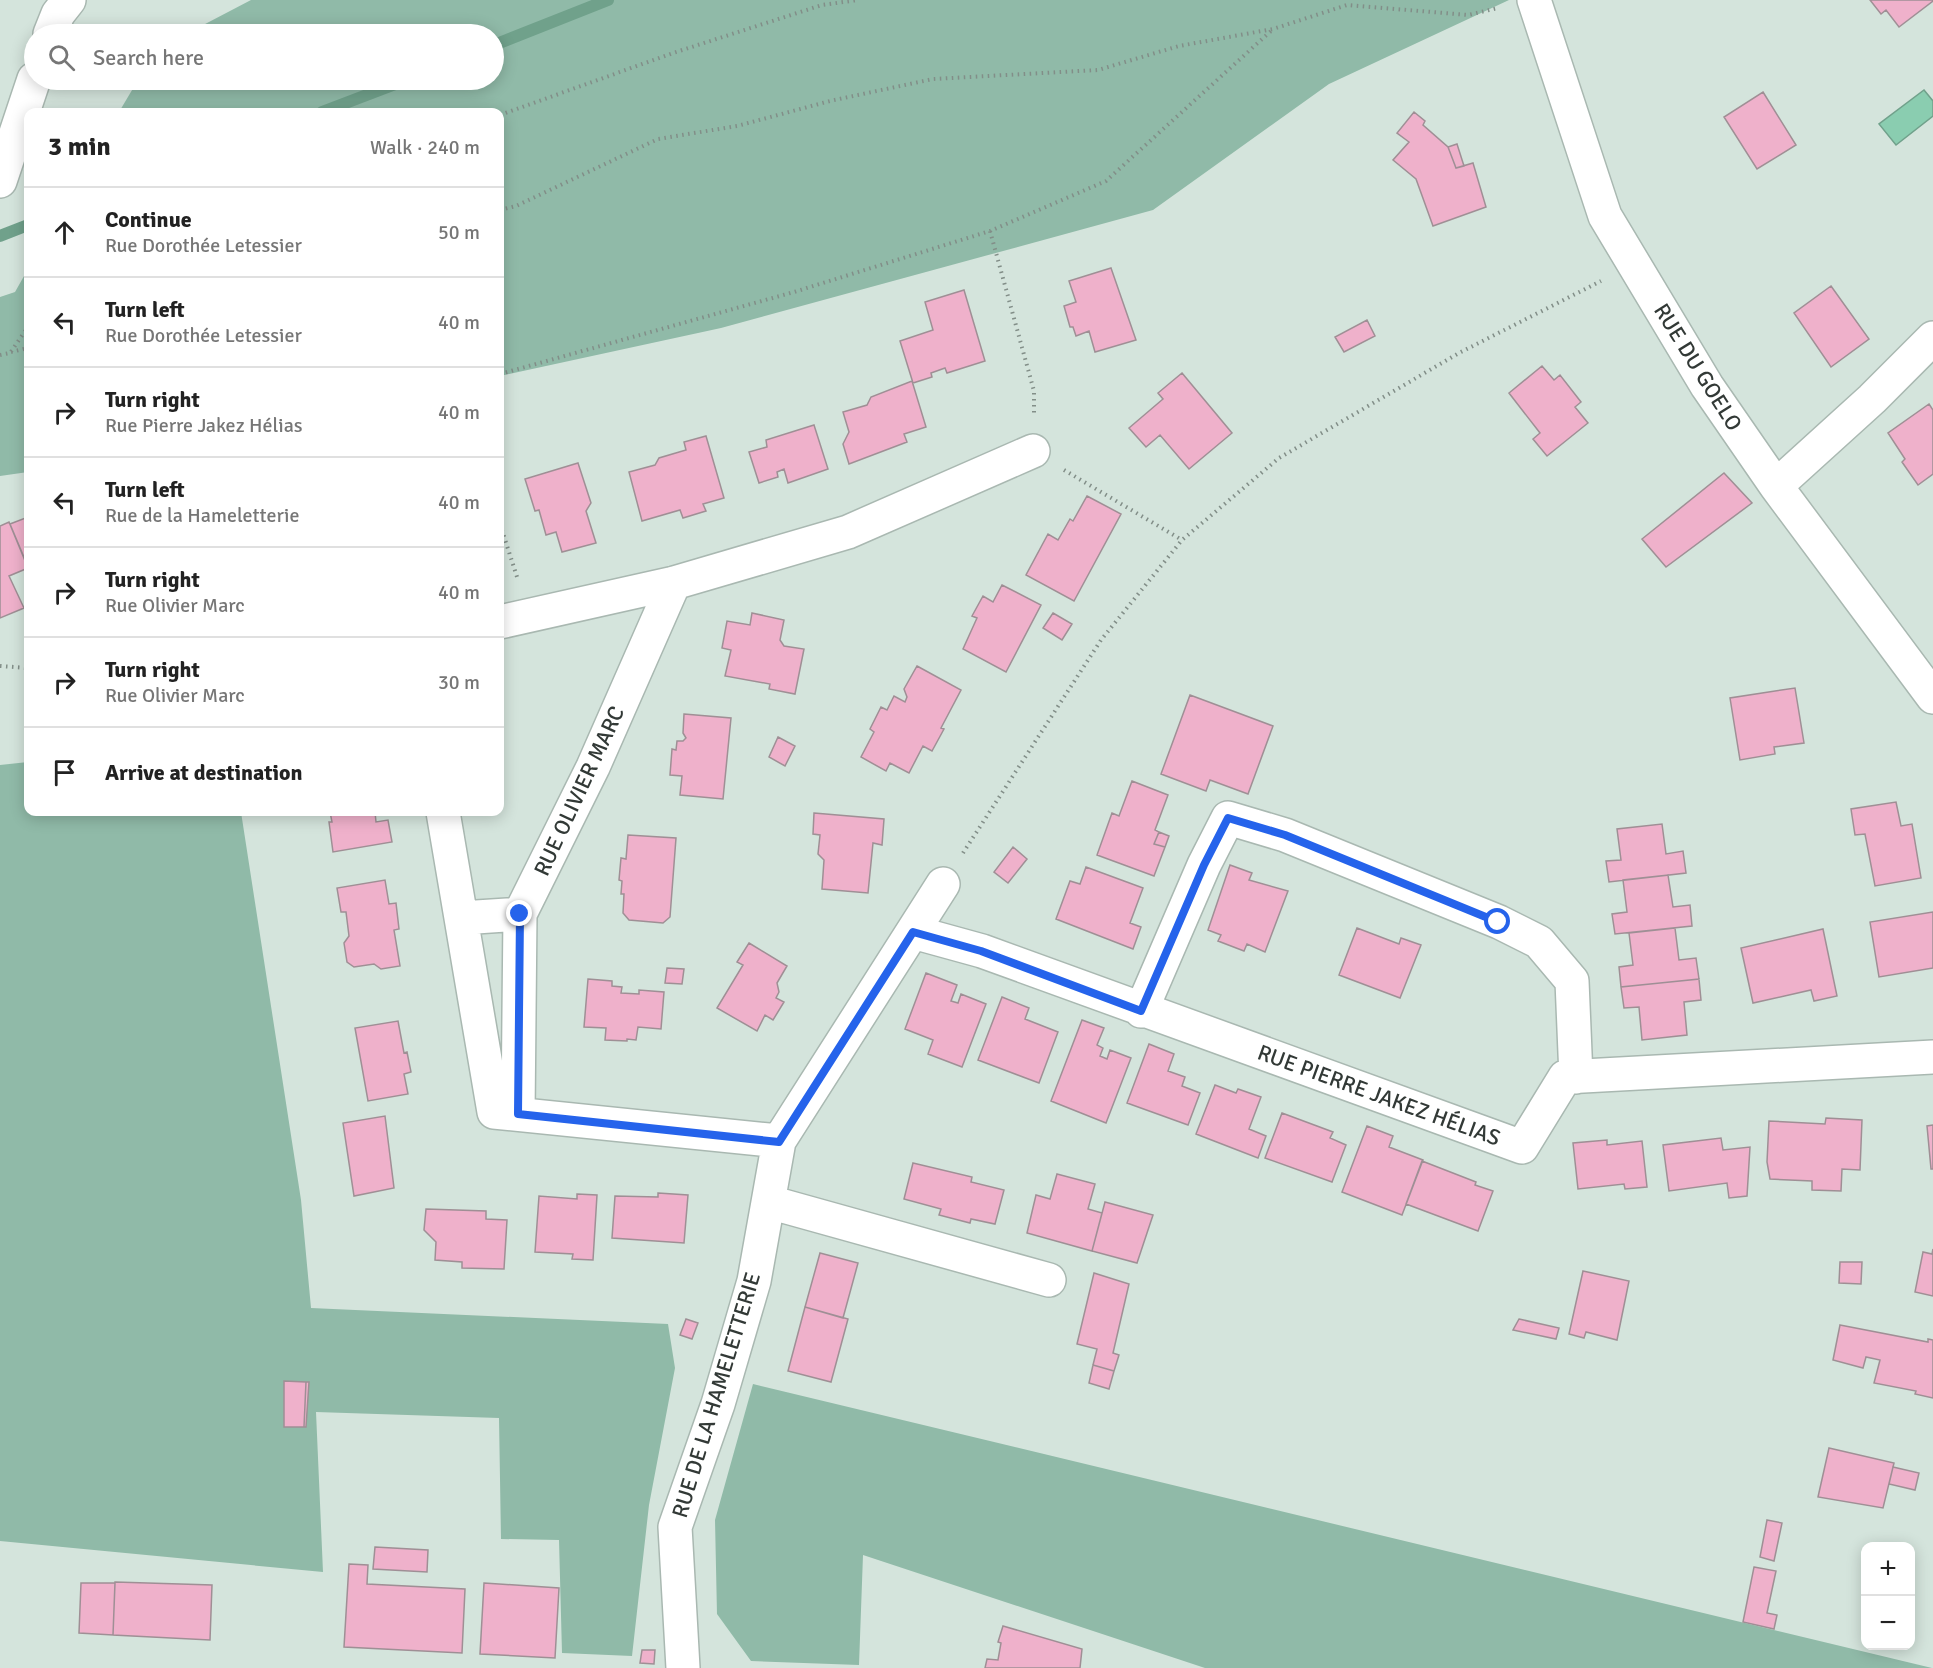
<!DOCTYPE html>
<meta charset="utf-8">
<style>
:root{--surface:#fff;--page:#f2f2f2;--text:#222;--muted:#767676;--line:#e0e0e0}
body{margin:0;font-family:Signika,sans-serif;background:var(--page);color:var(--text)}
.controls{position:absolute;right:18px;bottom:18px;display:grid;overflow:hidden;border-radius:12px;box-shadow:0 3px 15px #0003}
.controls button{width:54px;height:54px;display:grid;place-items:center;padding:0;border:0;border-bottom:2px solid var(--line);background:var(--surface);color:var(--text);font:30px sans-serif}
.stop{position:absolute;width:18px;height:18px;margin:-14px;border:4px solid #2563eb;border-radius:50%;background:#fff}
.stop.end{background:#2563eb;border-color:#fff;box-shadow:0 2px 6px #0008}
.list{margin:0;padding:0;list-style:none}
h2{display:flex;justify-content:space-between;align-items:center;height:78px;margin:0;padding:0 24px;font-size:26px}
h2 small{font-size:20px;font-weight:400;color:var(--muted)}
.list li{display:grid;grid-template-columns:39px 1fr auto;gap:18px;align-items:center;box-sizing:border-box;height:90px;padding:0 24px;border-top:2px solid var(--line)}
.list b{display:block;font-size:22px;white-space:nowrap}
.list p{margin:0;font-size:20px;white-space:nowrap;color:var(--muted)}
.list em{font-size:20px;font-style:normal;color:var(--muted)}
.icon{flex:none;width:33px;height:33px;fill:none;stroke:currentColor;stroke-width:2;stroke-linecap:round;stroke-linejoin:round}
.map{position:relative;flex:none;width:1933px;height:1668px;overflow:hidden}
.search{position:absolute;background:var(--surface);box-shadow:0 3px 15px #0003;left:24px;top:24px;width:480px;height:66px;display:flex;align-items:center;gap:15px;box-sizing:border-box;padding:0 21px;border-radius:33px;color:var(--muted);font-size:22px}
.panel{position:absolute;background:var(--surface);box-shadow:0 3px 15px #0003;left:24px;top:108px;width:480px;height:708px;border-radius:12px}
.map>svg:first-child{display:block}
</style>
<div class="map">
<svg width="1933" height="1668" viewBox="0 0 1933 1668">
<rect width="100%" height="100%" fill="#d4e4dc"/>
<path fill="#90baa8" d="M251 0H1509L1329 84 1153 210 721 328 500 376V112H119L138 80H494V34H186Z
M28 269V472L0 476V297L15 292Z
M28 762V812H241L301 1200 311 1308 668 1324 675 1368 649 1505 632 1656 562 1653 559 1540 501 1539 499 1418 316 1412 323 1572 0 1541V765Z
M753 1384 1932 1668H1205L863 1555 859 1665 751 1661 717 1614 715 1520Z"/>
<path fill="#8acdb0" stroke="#70a18b" stroke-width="1.5" d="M1924 90 1933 101V116L1896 145 1879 124Z"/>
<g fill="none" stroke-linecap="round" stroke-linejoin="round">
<path stroke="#70a18b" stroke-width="12" d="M494 45 608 0
M322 112 406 80
M0 236 28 225"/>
</g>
<path fill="#efb1cb" stroke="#9f8f95" stroke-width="1.5" d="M1870 0H1933V1L1899 27 1886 10 1881 14Z
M1763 92 1796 145 1757 169 1724 117Z
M1414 112 1425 121 1423 125 1448 147 1456 168 1473 163 1486 207 1433 226 1416 179 1393 160 1409 142 1397 133Z
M1457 144 1464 166 1456 168 1448 147Z
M1111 268 1136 340 1095 352 1089 331 1076 336 1073 327H1070L1064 306 1076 302 1069 281Z
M1831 286 1869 339 1831 367 1794 313Z
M964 290 985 361 947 373 945 368 931 373 932 377 913 383 900 341 933 330 925 302Z
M1367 320 1375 336 1344 352 1335 337Z
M1542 366 1554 380 1560 375 1581 402 1575 407 1588 423 1547 456 1533 439 1540 433 1509 393Z
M1182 373 1232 433 1189 469 1160 435 1146 447 1129 428 1163 399 1158 393Z
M912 381 926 427 904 434 907 442 849 464 843 444 849 432 843 412 867 405 871 397Z
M1929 404 1933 410V474L1918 485 1902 462 1905 459 1888 433Z
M814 425 828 469 788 483 784 469 777 472 778 477 759 483 749 452 767 447 766 440Z
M706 436 724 498 703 504 706 511 683 518 680 510 642 521 629 472 655 465 659 458 686 450 684 442Z
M578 463 591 503 586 511 596 543 562 552 556 532 546 535 539 510 535 511 525 479Z
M1724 473 1752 503 1666 567 1642 539Z
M1087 496 1121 514 1074 601 1026 575 1048 534 1058 540 1070 519 1073 521Z
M28 517V561L26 562 10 524Z
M9 522 28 568 9 576 24 608 0 618V526Z
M1002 585 1041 605 1006 672 963 649 977 618 972 616 983 596 993 602Z
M752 613 784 620 780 640 784 646 804 649 795 694 769 689 770 684 725 676 731 650 722 648 727 621 750 625Z
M1053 613 1072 624 1062 640 1043 628Z
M917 666 961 690 941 728 944 729 932 751 923 746 909 773 890 763 886 771 861 757 874 732 870 729 881 707 887 710 894 696 905 702 907 697 904 689Z
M1795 688 1804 743 1774 747 1775 754 1740 760 1730 698Z
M1190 695 1273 726 1248 794 1210 780 1206 791 1161 774Z
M684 714 731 718 723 799 680 795 682 776 670 775 672 749 676 750 677 741H683L686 738 683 733Z
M778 737 795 746 785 766 769 757Z
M1132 781 1168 795 1155 830 1159 832 1154 844 1165 847 1154 876 1097 855 1112 813 1119 816Z
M1896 802 1901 826 1912 824 1921 878 1875 886 1865 834 1855 835 1851 809Z
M330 812H375L376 822 388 820 392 842 333 852 329 822H332Z
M814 813 884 819 882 845 873 843 868 893 822 889 824 860 818 854 820 835 813 834Z
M1662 824 1666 854 1683 851 1686 873 1609 882 1606 861 1621 860 1617 829Z
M1159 832 1169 836 1165 847 1154 844Z
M628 835 676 838 670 917 663 923 629 920 623 913 624 894H621L622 881 619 880 621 858 626 859Z
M1013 847 1027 859 1008 883 994 872Z
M1230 865 1252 873 1249 880 1288 891 1265 952 1247 944 1244 951 1218 941 1221 935 1208 930Z
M1086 867 1143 888 1130 923 1141 927 1133 949 1056 919 1070 881 1080 884Z
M1668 875 1673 907 1690 905 1692 926 1615 934 1612 914 1627 912 1623 880Z
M385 880 389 904 396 903 399 929 394 930 400 966 381 969 374 964 354 967 347 962 344 943 349 936 346 912H341L337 888Z
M1933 912V968L1879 977 1870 922Z
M1357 928 1399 944 1401 938 1421 945 1400 998 1339 975Z
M1675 928 1679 960 1696 958 1699 979 1621 987 1619 967 1633 965 1629 933Z
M1823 929 1837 996 1814 1001 1811 990 1753 1003 1741 948Z
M749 943 787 966 777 983 779 992 776 998 784 1002 773 1020 765 1015 757 1031 717 1008 743 965 737 962Z
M667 968 684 969 682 984 665 983Z
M926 973 957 985 951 1001 958 1003 961 994 986 1004 962 1067 928 1054 933 1040 905 1029Z
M588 979 612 981V986L622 987 621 993 639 994V990L664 992 661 1029 638 1027 636 1040 627 1039V1041L605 1040 606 1028 584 1027Z
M1699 979 1701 1000 1684 1002 1687 1035 1642 1040 1639 1007 1624 1008 1621 987Z
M1002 997 1029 1008 1025 1019 1058 1032 1039 1083 978 1060Z
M1082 1020 1104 1028 1097 1045 1103 1048 1100 1056 1107 1059 1110 1050 1131 1058 1106 1123 1051 1101Z
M398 1021 404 1053 407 1052 411 1072 404 1074 408 1094 368 1101 355 1028Z
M1149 1044 1174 1054 1168 1071 1185 1077 1182 1086 1200 1093 1188 1125 1127 1103Z
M1215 1085 1236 1093 1238 1089 1261 1097 1249 1129 1266 1136 1258 1158 1196 1134Z
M1282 1113 1333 1132 1330 1138 1346 1145 1332 1182 1265 1158Z
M385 1116 394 1188 354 1196 343 1123Z
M1826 1118 1862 1120 1860 1170 1842 1169 1841 1191 1812 1190V1181L1770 1179 1767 1162 1769 1121 1825 1124Z
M1933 1125V1169H1931L1927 1126Z
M1367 1126 1393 1136 1389 1147 1423 1160 1402 1215 1342 1192Z
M1721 1138 1723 1150 1750 1147 1747 1196 1729 1198 1727 1183 1669 1191 1663 1145Z
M1607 1140V1145L1642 1141 1647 1187 1625 1189 1624 1184 1578 1189 1573 1143Z
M1422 1161 1476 1182 1475 1185 1493 1191 1478 1231 1406 1204Z
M913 1163 972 1177 971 1182 1004 1190 995 1224 971 1219 970 1223 939 1215 941 1209 904 1199Z
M1057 1174 1095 1184 1088 1209 1102 1213 1092 1251 1027 1233 1036 1195 1050 1199Z
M658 1193 688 1195 684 1243 612 1238 615 1196 658 1197Z
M577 1194 597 1195 593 1260 572 1259 573 1254 535 1252 539 1196 577 1199Z
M1105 1202 1153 1215 1137 1263 1092 1251Z
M426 1209 486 1211V1219L507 1220 504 1269 462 1268V1262L435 1260 436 1242 424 1230Z
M1933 1249V1296L1915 1292 1923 1252 1932 1254Z
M820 1253 858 1263 843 1318 805 1307Z
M1840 1262H1862L1861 1284 1839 1283Z
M1583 1271 1629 1281 1617 1340 1586 1332 1584 1338 1569 1334Z
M1094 1273 1129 1284 1113 1353 1119 1355 1114 1371 1093 1365 1097 1349 1077 1344Z
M805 1307 848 1319 831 1382 788 1371Z
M686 1319 698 1323 692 1339 680 1335Z
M1519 1319 1559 1328 1556 1339 1513 1330Z
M1840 1325 1928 1342V1339L1933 1340V1398L1915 1394 1916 1391 1874 1383 1880 1360 1866 1357 1863 1368 1833 1360Z
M1093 1365 1114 1371 1109 1389 1089 1383Z
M284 1381 306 1382 304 1427H284Z
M306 1382H309L306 1427H304Z
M1829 1448 1894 1463 1883 1508 1818 1497Z
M1893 1467 1919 1473 1915 1490 1889 1484Z
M1767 1520 1782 1523 1774 1561 1760 1557Z
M375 1547 428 1550 427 1572 373 1569Z
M349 1564 368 1565 367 1584 465 1589 462 1653 344 1647Z
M1754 1567 1776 1571 1767 1613 1777 1615 1774 1629 1743 1622Z
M115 1582 212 1585 210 1640 113 1635Z
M81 1583H115L113 1635 79 1633Z
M484 1583 559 1588 555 1658 480 1654Z
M1003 1626 1082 1649 1080 1668H985L987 1659 998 1660 1001 1643 998 1642Z
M642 1650H655L654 1664 640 1663Z"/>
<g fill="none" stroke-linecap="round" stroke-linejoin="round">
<g stroke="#a9b8b1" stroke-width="36">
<path id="minor" d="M1534 0 1605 216 1707 386 1776 486 1933 697
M50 34 58 14 69 0
M0 181 34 79
M1776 486 1872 399 1933 338
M500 622 674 583 848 532 1033 451
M443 812 494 1112 779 1141
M461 918 520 914
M913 932 982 951 1522 1147 1565 1077 1933 1057
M1141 1011 1204 865 1228 818 1285 835 1499 922 1539 942 1572 981 1576 1077
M518 1114 520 914 593 767 674 583
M769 1202 1049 1280
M683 1668 675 1527 718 1404 754 1281 779 1141 943 884"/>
</g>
<path stroke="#828e88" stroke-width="4" stroke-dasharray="1.5 4.5" stroke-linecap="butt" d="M500 115 673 53 822 5 858 0
M500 210 516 206 658 139 737 126 830 101 933 79 1098 70 1179 46 1273 29 1347 5 1468 15 1498 8
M990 231 1034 391V415
M11 352 28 348
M0 355 10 353 28 327
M500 374 794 292 990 231 1106 181 1271 31
M1064 470 1182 540
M500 524 518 580
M0 666 28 668
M963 853 1101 640 1182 540 1279 458 1459 353 1601 281"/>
<use href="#minor" stroke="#fff" stroke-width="33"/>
</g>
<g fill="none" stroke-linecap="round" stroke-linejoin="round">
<path stroke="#2563eb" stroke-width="8" d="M520 914 518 1114 779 1142 913 932 981 951 1141 1011 1204 865 1228 818 1285 835 1498 922"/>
</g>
<g text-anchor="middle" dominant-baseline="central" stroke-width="4.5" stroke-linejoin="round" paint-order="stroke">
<g font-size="22" fill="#323936" stroke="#fff">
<text transform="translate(1698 367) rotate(58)">RUE DU GOELO</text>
<text transform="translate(579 791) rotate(-65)">RUE OLIVIER MARC</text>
<text transform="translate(1379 1095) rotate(20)">RUE PIERRE JAKEZ HÉLIAS</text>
<text transform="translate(716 1395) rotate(-73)">RUE DE LA HAMELETTERIE</text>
</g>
</g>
</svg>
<div class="controls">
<button>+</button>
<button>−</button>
</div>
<div class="stop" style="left:1498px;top:922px"></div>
<div class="stop end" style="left:520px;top:914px"></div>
<div class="search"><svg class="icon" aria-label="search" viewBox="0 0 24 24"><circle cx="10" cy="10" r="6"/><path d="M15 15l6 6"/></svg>Search here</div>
<section class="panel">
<h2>3 min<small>Walk · 240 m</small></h2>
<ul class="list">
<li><svg class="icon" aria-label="ahead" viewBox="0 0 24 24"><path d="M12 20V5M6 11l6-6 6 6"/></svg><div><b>Continue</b><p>Rue Dorothée Letessier</p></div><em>50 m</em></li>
<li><svg class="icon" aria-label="left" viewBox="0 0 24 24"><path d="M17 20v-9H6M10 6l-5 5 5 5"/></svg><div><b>Turn left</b><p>Rue Dorothée Letessier</p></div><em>40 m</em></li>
<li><svg class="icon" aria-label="right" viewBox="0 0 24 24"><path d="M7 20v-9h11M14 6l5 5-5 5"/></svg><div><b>Turn right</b><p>Rue Pierre Jakez Hélias</p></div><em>40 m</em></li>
<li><svg class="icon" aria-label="left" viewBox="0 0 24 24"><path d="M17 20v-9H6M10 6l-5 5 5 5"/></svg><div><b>Turn left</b><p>Rue de la Hameletterie</p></div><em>40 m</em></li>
<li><svg class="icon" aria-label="right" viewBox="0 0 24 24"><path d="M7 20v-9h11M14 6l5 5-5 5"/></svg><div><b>Turn right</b><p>Rue Olivier Marc</p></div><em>40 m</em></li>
<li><svg class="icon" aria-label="right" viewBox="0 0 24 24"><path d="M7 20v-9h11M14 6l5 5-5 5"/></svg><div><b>Turn right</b><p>Rue Olivier Marc</p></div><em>30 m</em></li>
<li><svg class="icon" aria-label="arrive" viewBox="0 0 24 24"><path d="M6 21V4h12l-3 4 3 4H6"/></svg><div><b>Arrive at destination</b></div></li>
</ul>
</section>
</div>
